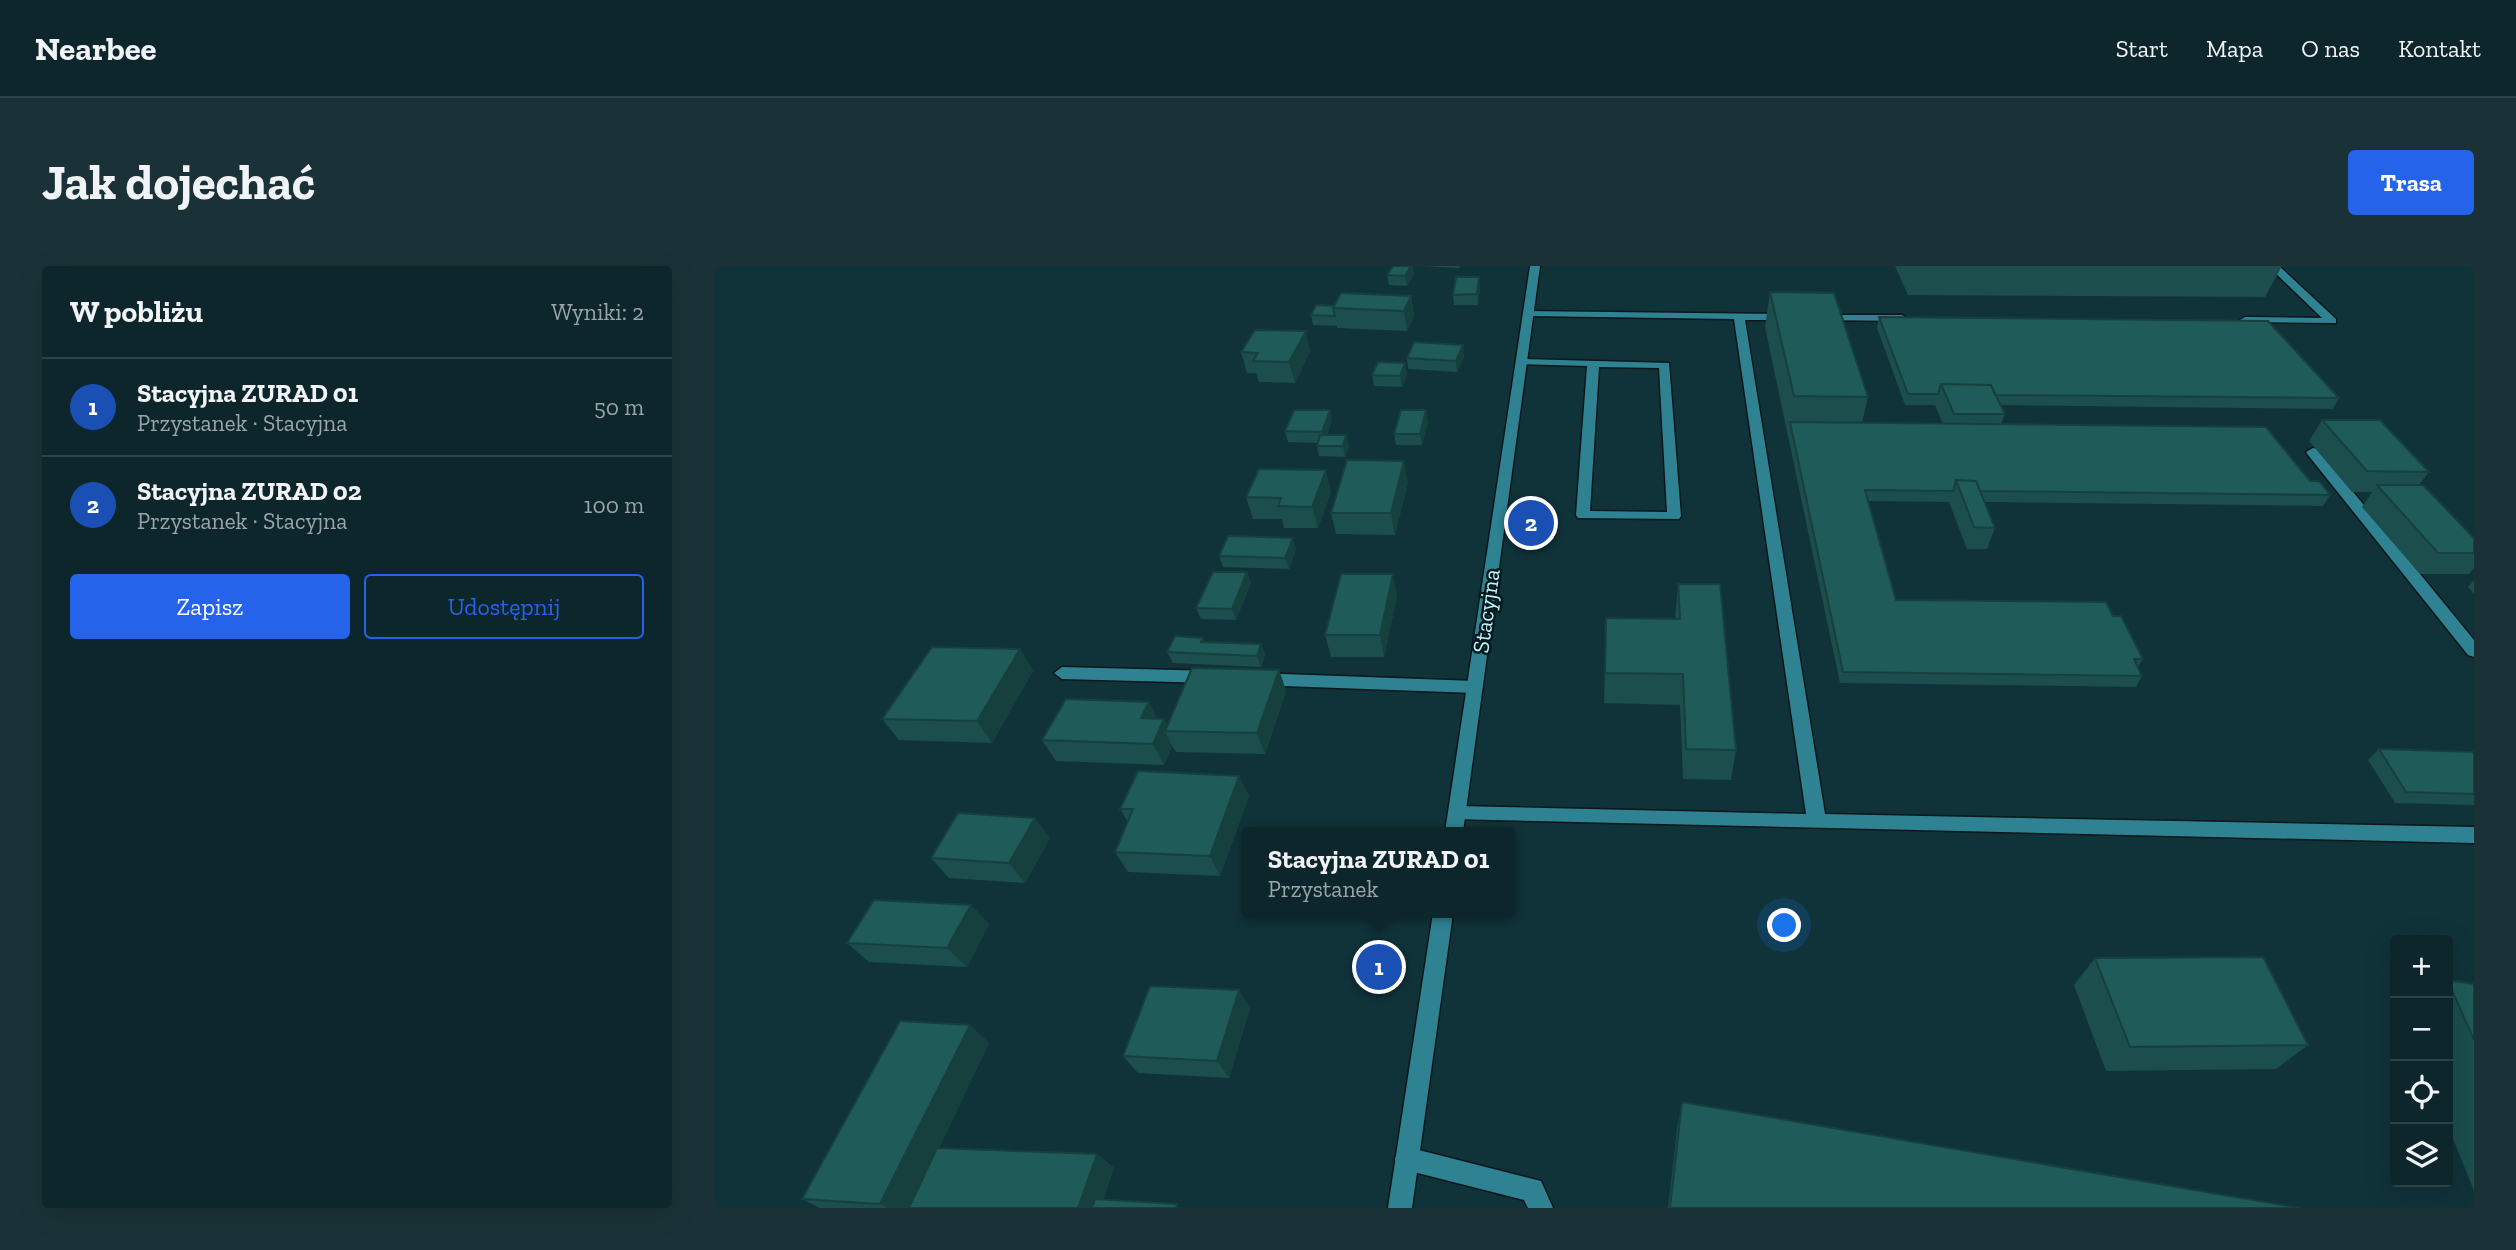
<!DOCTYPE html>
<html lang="pl">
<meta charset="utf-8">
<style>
:root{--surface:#0c262b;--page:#1a3237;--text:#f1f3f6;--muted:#9aa5a9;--line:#2c4347;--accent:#2563eb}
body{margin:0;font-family:"Zilla Slab",serif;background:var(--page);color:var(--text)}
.controls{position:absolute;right:21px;bottom:21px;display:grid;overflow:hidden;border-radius:7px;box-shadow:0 7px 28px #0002}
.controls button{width:63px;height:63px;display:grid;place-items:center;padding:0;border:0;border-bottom:2px solid var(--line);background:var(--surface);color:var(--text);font:35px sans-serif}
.you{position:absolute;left:1071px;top:660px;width:24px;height:24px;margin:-18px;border:5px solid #fff;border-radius:50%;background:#1a73e8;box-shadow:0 0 0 10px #1a73e833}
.badge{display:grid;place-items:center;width:46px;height:46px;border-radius:50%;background:var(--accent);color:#fff;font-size:23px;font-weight:700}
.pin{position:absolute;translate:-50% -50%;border:4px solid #fff;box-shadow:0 2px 7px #0006}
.popup{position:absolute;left:528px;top:561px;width:273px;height:91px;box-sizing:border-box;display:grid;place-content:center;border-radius:7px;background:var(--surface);filter:drop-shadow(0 2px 5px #0005);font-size:23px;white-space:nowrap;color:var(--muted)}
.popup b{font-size:26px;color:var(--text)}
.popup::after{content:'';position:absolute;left:50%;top:100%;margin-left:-14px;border:14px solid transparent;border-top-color:var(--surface)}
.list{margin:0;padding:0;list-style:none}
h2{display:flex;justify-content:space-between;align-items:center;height:91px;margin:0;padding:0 28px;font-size:30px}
h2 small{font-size:23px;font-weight:400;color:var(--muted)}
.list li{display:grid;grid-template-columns:46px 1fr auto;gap:21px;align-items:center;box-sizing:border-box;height:98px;padding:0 28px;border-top:2px solid var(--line)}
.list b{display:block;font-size:26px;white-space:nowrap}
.list p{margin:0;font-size:23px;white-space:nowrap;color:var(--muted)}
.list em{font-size:23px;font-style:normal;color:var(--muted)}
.actions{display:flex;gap:14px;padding:21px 28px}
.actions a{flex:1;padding:16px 0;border:2px solid var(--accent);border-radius:7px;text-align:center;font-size:24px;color:var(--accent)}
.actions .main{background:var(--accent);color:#fff}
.icon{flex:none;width:38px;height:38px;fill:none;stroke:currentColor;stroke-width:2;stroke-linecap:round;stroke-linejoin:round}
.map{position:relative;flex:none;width:1760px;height:942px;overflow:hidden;border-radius:7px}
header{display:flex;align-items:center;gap:42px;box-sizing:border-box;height:98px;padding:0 35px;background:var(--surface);border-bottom:2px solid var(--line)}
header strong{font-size:33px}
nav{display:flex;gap:38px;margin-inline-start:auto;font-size:24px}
.intro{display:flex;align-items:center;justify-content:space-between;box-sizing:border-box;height:168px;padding:0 42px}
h1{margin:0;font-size:49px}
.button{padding:18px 32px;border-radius:7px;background:var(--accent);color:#fff;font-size:24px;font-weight:700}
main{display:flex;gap:42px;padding:0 42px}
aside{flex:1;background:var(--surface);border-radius:7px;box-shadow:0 7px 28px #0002}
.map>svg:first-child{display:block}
</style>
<header>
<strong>Nearbee</strong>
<nav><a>Start</a><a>Mapa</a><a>O nas</a><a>Kontakt</a></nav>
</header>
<div class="intro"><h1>Jak dojechać</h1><a class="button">Trasa</a></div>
<main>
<aside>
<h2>W pobliżu<small>Wyniki: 2</small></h2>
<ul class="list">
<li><span class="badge" style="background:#1a4fb4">1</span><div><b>Stacyjna ZURAD 01</b><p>Przystanek · Stacyjna</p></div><em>50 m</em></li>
<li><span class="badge" style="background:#1a4fb4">2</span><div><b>Stacyjna ZURAD 02</b><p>Przystanek · Stacyjna</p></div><em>100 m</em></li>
</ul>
<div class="actions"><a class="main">Zapisz</a><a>Udostępnij</a></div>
</aside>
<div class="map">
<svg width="1760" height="942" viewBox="0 0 1760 942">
<rect width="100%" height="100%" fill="#103239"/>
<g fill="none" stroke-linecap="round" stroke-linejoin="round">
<g stroke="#0a181b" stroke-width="3">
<path id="service" d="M1554 0H1565L1622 53V57L1527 56 1526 54 1531 51 1608 52Z
M810 45 1076 48 1081 51 1076 54H1031L1111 548 1760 561V577L736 553 734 548 736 543 743 540 1092 548 1020 53 814 50 809 47Z
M1100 49H1188L1193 52 1188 55 1104 54 1100 53Z
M808 93 955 97 967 250 965 253 864 252 862 249 873 100 804 98 802 96ZM885 101 945 102 953 246 876 245Z
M1599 182 1604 183 1760 374V391L1754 389 1594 189 1592 186Z
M348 401 499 405 507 411 499 417 348 413 340 407Z
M544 407 761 415 769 421 761 427 544 419 536 413Z
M693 881 827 915 839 942H814L810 934 684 902 681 893 684 884Z"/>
</g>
<g stroke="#0a181b" stroke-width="3">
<path id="tertiary" d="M816 0H826L749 566H731Z
M719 647H739L698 942H674Z"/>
</g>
<use href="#service" fill="#2f8292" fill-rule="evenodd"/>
<use href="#tertiary" fill="#2f8292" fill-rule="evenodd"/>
</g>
<path fill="#1b4e4d" d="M707 0H746L745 2Z
M1181 0H1568L1551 31 1194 29Z
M700 7 693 20 675 19 673 9Z
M766 21 764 39H740L739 29Z
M1056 26 1154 131 1148 157 1229 158 1221 139H1191L1163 62 1165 51 1625 132 1619 143 1286 139 1291 148 1287 158 1596 215 1616 229 1609 240 1271 236 1281 262 1273 283H1253L1235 236 1154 235 1182 334 1399 350 1429 393 1424 401 1428 410 1422 421 1126 417 1051 61Z
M697 30 700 50 693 65 623 62V60L599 59 597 49 620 40Z
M596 85 581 117 545 116 542 107H533L527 86Z
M750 90 743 106 694 103 693 92Z
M693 108 688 121 660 120 658 109Z
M1608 154 1715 206 1705 219 1760 272V302L1755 308H1706L1648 241 1658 226H1638L1595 175Z
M618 155 613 169H632L635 180 631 191 605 190 603 180 604 177 574 176 571 165Z
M714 155 708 179H682L680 168Z
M694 216 681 269 622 268 617 247Z
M617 226 604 262H570L568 253H539L532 231Z
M582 283 575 303 509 301 505 290Z
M533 306 537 317 522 354 487 353 482 342Z
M1760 314V328L1754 321Z
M964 318 1022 484 1017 514 969 513 966 439 890 437 892 352 961 353Z
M683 330 670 391H617L611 369Z
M489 372 491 376 547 378 551 389 547 401 459 397 453 386Z
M306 383 319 405 278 477 185 474 168 453Z
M565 404 572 425 551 488 462 486 458 480 450 499 342 495 328 474 444 453 453 459Z
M1665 483 1760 486V539L1681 537 1654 494Z
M535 530 506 610 414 606 401 586 414 556 406 543Z
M336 572 311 617 235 612 217 592Z
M257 639 275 658 253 701 155 696 133 677Z
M1381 692 1594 779 1562 803 1392 805 1360 719Z
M1734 714 1760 718V925L1734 860Z
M536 742 515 812 424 807 409 790Z
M256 759 275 777 225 882 383 888 400 902 389 933 468 942H106L88 933Z
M968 836 1585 942H954L963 863Z"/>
<path fill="#16403e" d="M697 0H699L700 7 693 20 691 10Z
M765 11 766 21 764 39 763 28Z
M697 30 700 50 693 65 690 45Z
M592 65 596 85 581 117 575 96Z
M749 79 750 90 743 106 742 95Z
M691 97 693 108 688 121 686 110Z
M616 144 618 155 610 177 608 166Z
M712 144 714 155 708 179 706 168Z
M632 169 635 180 631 191 629 180Z
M690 195 694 216 681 269 677 247Z
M612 204 617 226 604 262 598 241Z
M579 272 582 283 575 303 571 292Z
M533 306 537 317 522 354 518 343Z
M679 308 683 330 670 391 666 369Z
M547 378 551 389 547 401 543 390Z
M306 383 319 405 278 477 263 455Z
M565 404 572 425 551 488 543 467Z
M435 436 446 458 427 452Z
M450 453 456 465H451L458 480 450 499 439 478Z
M525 510 535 530 506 610 496 590Z
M321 552 336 572 311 617 295 597Z
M257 639 275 658 253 701 233 682Z
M525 724 536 742 515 812 503 795Z
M256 759 275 777 196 942H174L166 938Z
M383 888 400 902 387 942H364Z"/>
<path fill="#1f5b59" stroke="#16403e" stroke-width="2" d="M679 0H697L691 10 673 9Z
M742 11H765L763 28 739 29Z
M1056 26 1120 27 1154 131 1080 130Z
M627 27 697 30 690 45 619 42Z
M602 39 620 40 619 42 621 50 597 49Z
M1165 51 1554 55 1625 132 1281 129 1277 119 1227 118 1224 128H1194Z
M541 64 592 65 575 96 539 95 544 87 527 86Z
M700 76 749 79 742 95 693 92Z
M664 96 691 97 686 110 658 109Z
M1227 118 1277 119 1291 148H1240Z
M580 144H616L608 166 571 165Z
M687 144H712L706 168H680Z
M1608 154H1666L1715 206 1653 205Z
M1076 156 1552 161 1596 215H1605L1616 229 1266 225 1262 215 1242 214 1239 225 1151 224 1182 334 1392 336 1399 350H1407L1429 393H1420L1428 410 1129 406Z
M606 169H632L629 180H603Z
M633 194 690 195 677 247H617Z
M545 203 612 204 598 241 564 240 567 232 532 231Z
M1242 214 1262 215 1281 262 1260 261Z
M1663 219H1709L1760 272V287H1724Z
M514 270 579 272 571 292 505 290Z
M499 306H533L518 343 482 342Z
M627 308H679L666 369H611Z
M964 318H1006L1022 484 972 483 969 408 891 407 892 352 966 353Z
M461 370 489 372 487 376 547 378 543 390 453 386Z
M218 381 306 383 263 455 168 453Z
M478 402 565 404 543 467 451 465Z
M352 433 435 436 427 452 450 453 439 478 328 474Z
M1665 483 1760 486V528L1692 526Z
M424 505 525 510 496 590 401 586 419 543H406Z
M244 547 321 552 295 597 217 592Z
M160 634 257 639 233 682 133 677Z
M1549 691 1594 779 1416 781 1381 692Z
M1734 714 1760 718V774L1734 715Z
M436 720 525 724 503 795 409 790Z
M186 755 256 759 166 938 88 933Z
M968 836 1585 942H956Z
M223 882 383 888 364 942H195Z
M381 933 463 938 462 942H378Z"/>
<g text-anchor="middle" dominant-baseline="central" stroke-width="5" stroke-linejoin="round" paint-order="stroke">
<g font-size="23" fill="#c1f1fc" stroke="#02191d">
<text transform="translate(772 345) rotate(-82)">Stacyjna</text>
</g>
</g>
</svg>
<div class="controls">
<button>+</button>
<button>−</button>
<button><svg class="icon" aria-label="locate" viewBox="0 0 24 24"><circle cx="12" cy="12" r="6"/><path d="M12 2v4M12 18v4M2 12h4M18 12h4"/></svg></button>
<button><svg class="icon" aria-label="layers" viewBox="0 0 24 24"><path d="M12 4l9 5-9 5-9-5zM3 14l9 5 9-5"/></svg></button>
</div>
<div class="you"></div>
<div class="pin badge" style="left:665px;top:701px;background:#1a4fb4">1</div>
<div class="popup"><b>Stacyjna ZURAD 01</b>Przystanek</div>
<div class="pin badge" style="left:817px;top:257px;background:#1a4fb4">2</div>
</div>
</main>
